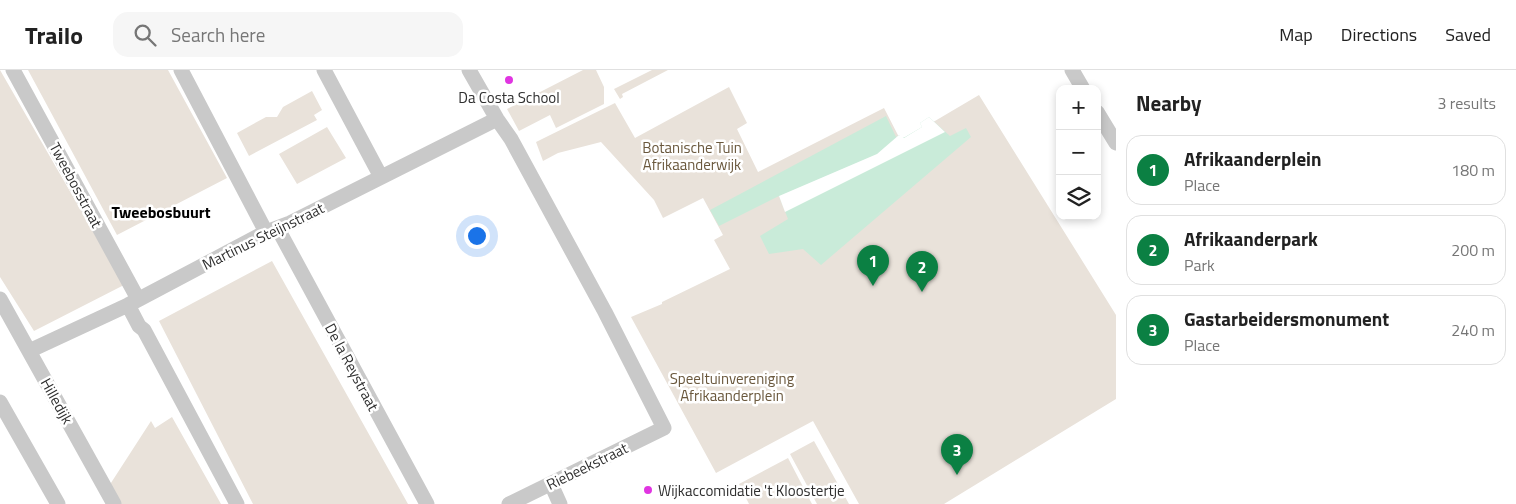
<!DOCTYPE html>
<meta charset="utf-8">
<style>
:root{--surface:#fff;--page:#f6f6f6;--text:#222;--muted:#767676;--line:#e0e0e0;--accent:#0b8043}
body{margin:0;font-family:"Titillium Web",sans-serif;background:var(--page);color:var(--text)}
.controls{position:absolute;right:15px;top:15px;display:grid;overflow:hidden;border-radius:10px;box-shadow:0 2px 8px #0003}
.controls button{width:45px;height:45px;display:grid;place-items:center;padding:0;border:0;border-bottom:1px solid var(--line);background:var(--surface);color:var(--text);font:25px sans-serif}
.you{position:absolute;left:476px;top:165px;width:18px;height:18px;margin:-12px;border:4px solid #fff;border-radius:50%;background:#1a73e8;box-shadow:0 0 0 8px #1a73e833}
.badge{display:grid;place-items:center;width:32px;height:32px;border-radius:50%;background:var(--accent);color:#fff;font-size:16px;font-weight:700}
.pin{position:absolute;translate:-50% -41px;filter:drop-shadow(0 1px 2px #0008)}
.pin::after{content:'';position:absolute;top:26px;width:18px;height:15px;background:inherit;clip-path:polygon(0 0,100% 0,50% 100%)}
.list{margin:0;padding:0;list-style:none}
h2{display:flex;justify-content:space-between;align-items:center;height:65px;margin:0;padding:0 20px;font-size:21px}
h2 small{font-size:16px;font-weight:400;color:var(--muted)}
.list li{display:grid;grid-template-columns:32px 1fr auto;gap:15px;align-items:center;box-sizing:border-box;height:70px;margin:0 10px 10px;padding:0 10px;border:1px solid var(--line);border-radius:15px}
.list b{display:block;font-size:19px;white-space:nowrap}
.list p{margin:0;font-size:16px;white-space:nowrap;color:var(--muted)}
.list em{font-size:16px;font-style:normal;color:var(--muted)}
.icon{flex:none;width:28px;height:28px;fill:none;stroke:currentColor;stroke-width:2;stroke-linecap:round;stroke-linejoin:round}
.map{position:relative;flex:none;width:1116px;height:434px;overflow:hidden}
header{display:flex;align-items:center;gap:30px;box-sizing:border-box;height:70px;padding:0 25px;background:var(--surface);border-bottom:1px solid var(--line)}
header strong{font-size:24px}
nav{display:flex;gap:28px;margin-inline-start:auto;font-size:18px}
.search{width:350px;height:45px;background:var(--page);display:flex;align-items:center;gap:12px;box-sizing:border-box;padding:0 18px;border-radius:15px;color:var(--muted);font-size:19px}
main{display:flex}
aside{flex:1;background:var(--surface)}
.map>svg:first-child{display:block}
</style>
<header>
<strong>Trailo</strong>
<div class="search"><svg class="icon" aria-label="search" viewBox="0 0 24 24"><circle cx="10" cy="10" r="6"/><path d="M15 15l6 6"/></svg>Search here</div>
<nav><a>Map</a><a>Directions</a><a>Saved</a></nav>
</header>
<main>
<div class="map">
<svg width="1116" height="434" viewBox="0 0 1116 434">
<rect width="100%" height="100%" fill="#fff"/>
<path fill="#e9e2da" d="M0 0 124 215 34 261 0 207Z
M28 0H168L227 108 117 165Z
M583 0H596L604 17V34L556 58 550 45 519 61 507 39Z
M652 0H668L622 24 623 27 620 29 614 19Z
M729 17 747 53 737 59 758 102 884 38 901 71 979 25 1116 245V329L944 434H859L813 351 716 403 631 247 662 234V232L730 199 714 170 723 165 703 128 663 148 654 130 601 72 558 83 543 91 536 72 615 33 635 68Z
M312 21 322 40 314 45 317 50 249 86 237 63 266 47H277L283 37Z
M327 57 346 88 297 114 279 84Z
M272 191 408 434H253L159 251Z
M172 347 221 434H121L109 416 151 351 155 358Z
M814 371 849 434H817L790 384Z
M788 388 812 434H749L739 414Z"/>
<path fill="#c9ebd9" d="M886 46 896 67 899 65 902 68 905 67 922 57 920 53 929 47 950 66 966 58 971 67 821 195 803 179 769 184 760 166 788 149 779 126 719 156 710 140Z"/>
<path fill="#fff" d="M929 47 945 62 785 142 779 126 877 84 899 65 904 68 922 57 920 53Z"/>
<g fill="none" stroke-linecap="round" stroke-linejoin="round">
<path stroke="#c9c9c9" stroke-width="15" d="M13 0 138 229
M181 0 266 162
M324 0 381 107
M469 0 497 49 511 69 605 242 664 358 509 434
M1072 0 1083 19
M1097 42 1116 73
M278 159 427 434
M0 229 114 434
M128 235 139 256 144 260 237 434
M29 281 128 235 266 162 290 153 497 49
M0 332 58 434
M551 414 560 434"/>
</g>
<g fill="#e035e1" stroke="#fff" stroke-width="2">
<circle cx="509" cy="10" r="5"/>
<circle cx="648" cy="420" r="5"/>
</g>
<g text-anchor="middle" dominant-baseline="central" stroke-width="5" stroke-linejoin="round" paint-order="stroke">
<g font-size="15" fill="#2f2f2f" stroke="#fff">
<text x="509" y="27">Da Costa School</text>
<text x="658" y="420" text-anchor="start">Wijkaccomidatie 't Kloostertje</text>
</g>
<g font-size="15" fill="#6a583d" stroke="#fff">
<text x="692" y="77">Botanische Tuin<tspan x="692" dy="17">Afrikaanderwijk</tspan></text>
<text x="732" y="308">Speeltuinvereniging<tspan x="732" dy="17">Afrikaanderplein</tspan></text>
</g>
<g font-size="15" fill="#2f2f2f" stroke="#fff">
<text transform="translate(76 115) rotate(62)">Tweebosstraat</text>
<text transform="translate(263 166) rotate(-26)">Martinus Steijnstraat</text>
<text transform="translate(352 297) rotate(62)">De la Reystraat</text>
<text transform="translate(57 331) rotate(61)">Hilledijk</text>
<text transform="translate(587 396) rotate(-26)">Riebeekstraat</text>
</g>
<g font-size="16" font-weight="bold" fill="#000" stroke="#fff">
<text x="161" y="142">Tweebosbuurt</text>
</g>
</g>
</svg>
<div class="controls">
<button>+</button>
<button>−</button>
<button><svg class="icon" aria-label="layers" viewBox="0 0 24 24"><path d="M12 4l9 5-9 5-9-5zM3 14l9 5 9-5"/></svg></button>
</div>
<div class="you"></div>
<div class="pin badge" style="left:873px;top:216px">1</div>
<div class="pin badge" style="left:922px;top:222px">2</div>
<div class="pin badge" style="left:957px;top:405px">3</div>
</div>
<aside>
<h2>Nearby<small>3 results</small></h2>
<ul class="list">
<li><span class="badge">1</span><div><b>Afrikaanderplein</b><p>Place</p></div><em>180 m</em></li>
<li><span class="badge">2</span><div><b>Afrikaanderpark</b><p>Park</p></div><em>200 m</em></li>
<li><span class="badge">3</span><div><b>Gastarbeidersmonument</b><p>Place</p></div><em>240 m</em></li>
</ul>
</aside>
</main>
